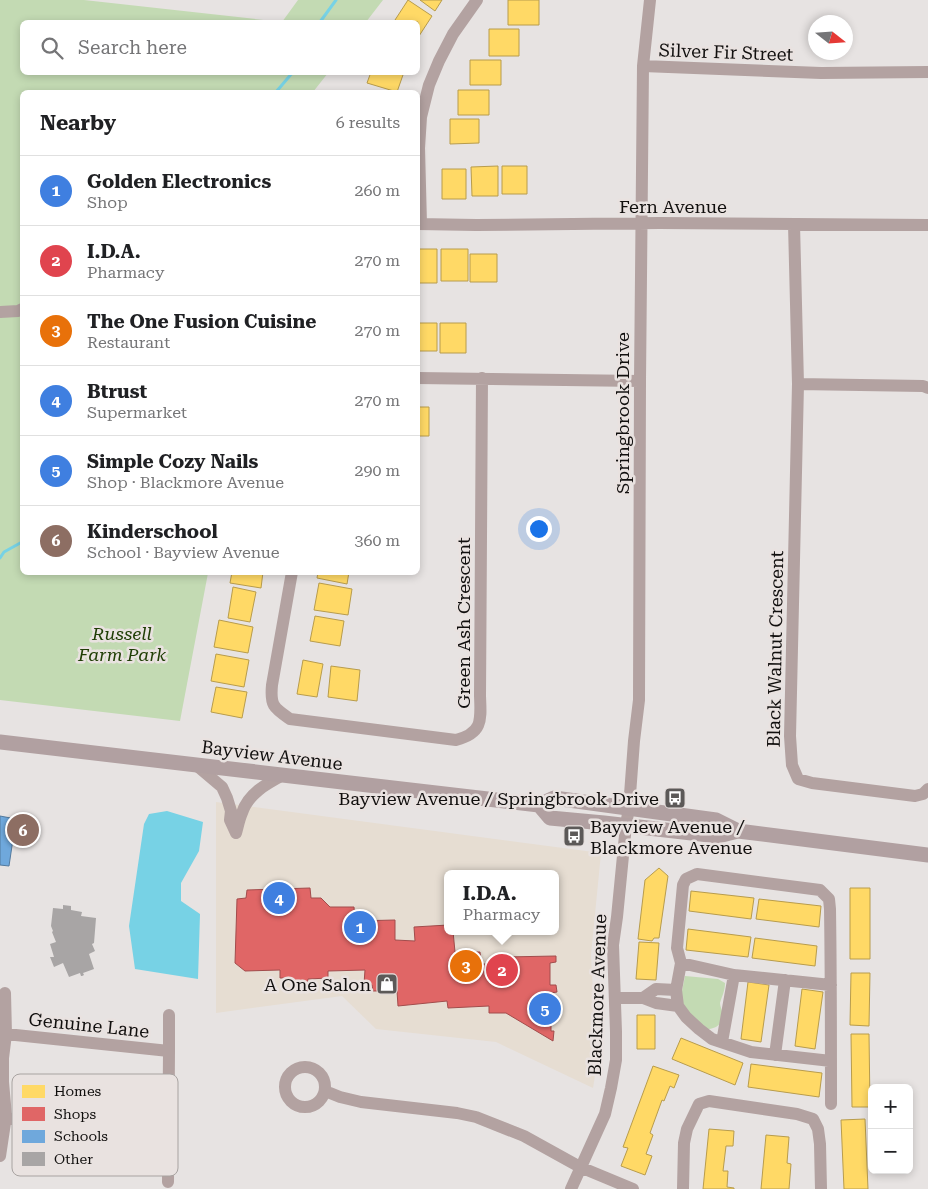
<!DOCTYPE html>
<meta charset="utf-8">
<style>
:root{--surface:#fff;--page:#f2f2f2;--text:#202124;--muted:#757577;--line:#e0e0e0;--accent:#5c5958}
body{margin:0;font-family:"Roboto Serif",serif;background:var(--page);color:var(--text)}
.controls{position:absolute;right:15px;bottom:15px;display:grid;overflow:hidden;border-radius:8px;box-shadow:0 2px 8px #0003}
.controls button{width:45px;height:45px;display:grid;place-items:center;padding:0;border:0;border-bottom:1px solid var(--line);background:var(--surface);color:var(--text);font:25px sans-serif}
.compass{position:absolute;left:808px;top:15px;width:45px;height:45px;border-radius:50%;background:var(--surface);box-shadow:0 2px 8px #0003;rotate:107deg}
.you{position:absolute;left:538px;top:528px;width:18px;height:18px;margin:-12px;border:4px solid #fff;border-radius:50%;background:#1a73e8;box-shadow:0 0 0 8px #1a73e833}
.badge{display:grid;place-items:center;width:32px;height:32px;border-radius:50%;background:var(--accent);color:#fff;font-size:16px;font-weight:700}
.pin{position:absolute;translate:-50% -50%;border:2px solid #fff;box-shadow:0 1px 5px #0006}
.popup{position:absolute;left:444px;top:870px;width:115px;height:65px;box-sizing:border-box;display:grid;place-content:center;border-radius:8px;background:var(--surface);filter:drop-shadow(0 1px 4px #0005);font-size:16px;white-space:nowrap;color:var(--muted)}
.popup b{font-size:19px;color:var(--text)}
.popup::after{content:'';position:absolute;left:50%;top:100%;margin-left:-10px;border:10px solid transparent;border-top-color:var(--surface)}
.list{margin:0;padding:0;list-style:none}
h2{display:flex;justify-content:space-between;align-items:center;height:65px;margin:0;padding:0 20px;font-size:21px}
h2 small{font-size:16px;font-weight:400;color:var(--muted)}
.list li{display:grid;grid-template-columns:32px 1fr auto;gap:15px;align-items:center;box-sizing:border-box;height:70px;padding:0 20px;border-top:1px solid var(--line)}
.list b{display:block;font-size:19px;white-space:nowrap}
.list p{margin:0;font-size:16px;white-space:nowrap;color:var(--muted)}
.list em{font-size:16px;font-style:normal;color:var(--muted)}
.icon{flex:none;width:28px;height:28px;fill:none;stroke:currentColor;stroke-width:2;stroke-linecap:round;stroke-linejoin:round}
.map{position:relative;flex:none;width:928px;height:1189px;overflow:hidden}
.search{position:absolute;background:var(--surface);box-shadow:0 2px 8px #0003;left:20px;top:20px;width:400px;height:55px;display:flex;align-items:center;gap:12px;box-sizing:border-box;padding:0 18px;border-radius:8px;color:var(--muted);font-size:19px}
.panel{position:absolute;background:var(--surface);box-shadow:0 2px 8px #0003;left:20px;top:90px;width:400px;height:485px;border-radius:8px}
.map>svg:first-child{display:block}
</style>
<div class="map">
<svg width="928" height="1189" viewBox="0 0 928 1189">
<rect width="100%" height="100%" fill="#e7e3e2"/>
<path fill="#e6ddd2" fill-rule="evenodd" d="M216 802 601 853 591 955 597 1063 593 1088 496 1042 376 1029 342 996 216 1013ZM448 874H556V931H448Z"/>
<path fill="#c3dab3" d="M0 0H84L282 22 298 0H383L366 22H22V72L328 73 313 92H22V572L208 573 180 721 0 700Z
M685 976 718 979 725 983C725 991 722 996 720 1003 720 1007 723 1011 722 1015 722 1028 712 1029 702 1030L680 1001Z"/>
<path fill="#77d2e5" d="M167 811 203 822 199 851 181 883V901L200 914 198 979 135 969 129 926 144 824 149 814Z"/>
<path fill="#ffd966" stroke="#b89c4c" d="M408 0 432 16 419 36 418 35V22H399L395 20Z
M420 0H442L435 11Z
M508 0H539V25H508Z
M489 29H519V56H489Z
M470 60H501V85H470Z
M371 72H404L397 92 367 83Z
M458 90H489V115H458Z
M450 119H479V143L450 144Z
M498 166V196H472L471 167Z
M502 166H527V194H502Z
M442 169H466V199H442Z
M418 249H437V283H418Z
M441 249H468V281H441Z
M470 254H497V282H470Z
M418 323H437V351H418Z
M440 323H466V353H440Z
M418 407H429V436H418Z
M232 572H263L261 588 230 583Z
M318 572H349L347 584 317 578Z
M319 583 352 589 348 615 314 610Z
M233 587 256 592 250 622 228 618Z
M315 616 344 621 340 646 310 641Z
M219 620 253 627 248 653 214 647Z
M216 654 249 660 244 687 211 681Z
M303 660 323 664 317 697 297 694Z
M331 666 360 670 357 701 328 697Z
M216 687 247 692 242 718 211 712Z
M659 868 668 876 659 938H654L652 941 638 939 645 880Z
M850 888H870V959H850Z
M691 891 754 898 751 919 689 911Z
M759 899 821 906 819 927 756 919Z
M688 929 751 937 748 957 686 950Z
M755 938 817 946 815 966 752 958Z
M639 942 659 943 656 980 636 979Z
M851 973H870L869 1026 850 1025Z
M748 982 769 985 761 1042 741 1039Z
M802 989 823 992 815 1049 795 1046Z
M637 1015H655V1049H637Z
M851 1034H869L870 1107H852Z
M681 1038 743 1063 735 1085 672 1059Z
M751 1064 822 1073 819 1097 748 1087Z
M653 1066 679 1075 674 1088 670 1086 664 1101 662 1100 650 1133 653 1135 646 1154 652 1156 645 1175 621 1166 628 1148 623 1147Z
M865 1119 868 1189H844L841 1120Z
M709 1129 734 1131 733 1146H726L723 1171H728L727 1187 734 1188V1189H703Z
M766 1135 789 1137 787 1163 791 1164 789 1189H761Z"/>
<path fill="#e06666" stroke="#a24c4c" d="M310 888 311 898H321L330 907H354L355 921 395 920V940L415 941 414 927 448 925V931H453L455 952H480L481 964H505V957L556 956V962L550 963V985H556L557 992 551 993V1031H554L553 1041 506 1013H489V1006L448 1008 447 1001 398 1006 397 991H373L372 985 364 984 365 970 328 971V978L308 979 307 985 292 984 291 978H280V970L245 971 235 963 237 899 246 898 247 890Z"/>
<path fill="#6fa8dc" stroke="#537a9e" d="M0 816 16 819 9 866 0 865Z"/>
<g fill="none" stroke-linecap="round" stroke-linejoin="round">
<path stroke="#77d2e5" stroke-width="3" d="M320 22 336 0
M276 92 293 72
M0 558 4 552 22 542"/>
</g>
<path fill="#a8a5a5" d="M63 905 71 906V910L82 912 81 916 96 918 94 943 92 944 95 951 89 954 94 969 83 973 84 975 82 976H81L80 973 69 977 63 963 54 967 50 957H54L50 944 56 942 52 932 53 931 51 926 53 908 63 909Z"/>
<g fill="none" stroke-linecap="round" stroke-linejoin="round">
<path stroke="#b3a2a1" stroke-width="12" d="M643 66 821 73 928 72
M418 224 476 225 659 223 928 225
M421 224 419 148 421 117 429 85 439 61 453 34 477 0
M794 224 798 384 790 736 792 765 798 779 812 783 915 796 923 794 928 789
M0 312 18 311 22 309
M418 378 640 381
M798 384 923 386 928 388
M292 572 272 685C270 706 274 708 290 719L456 740C483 733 481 720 480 696L482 378
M196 765 222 787 227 798 231 811 230 820 236 833
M236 833C238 826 239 820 242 813 248 794 266 784 283 775
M681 963 734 975 831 985
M5 993 6 1034
M615 998H643L656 1003 678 1006
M643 998 656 989 676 990
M722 1042 734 975
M169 1051V1015
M775 1055 785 980
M831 1061 751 1052 712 1039 699 1029 686 1017 678 1006 676 990 681 963 677 948 683 885 686 879 697 874 820 890 829 899 830 909C831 974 831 1039 831 1104
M285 1087a20 20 0 1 1 40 0a20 20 0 1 1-40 0Z
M325 1091 340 1097 361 1102 457 1113 476 1117 524 1136 580 1167 633 1189
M5 1118 151 1135 168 1136
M0 1156 6 1116 3 1082V1058L6 1034 169 1051 168 1182
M571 1189 605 1114 611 1088 616 1060V1032L613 945 617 917 626 825 629 808 634 741 639 700 640 381 643 66 650 0
M683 1189 684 1143 687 1129 699 1104 709 1101 797 1114 813 1119 818 1129 820 1144 821 1189"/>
<path stroke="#b1a0a1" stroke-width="15" d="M0 742 539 805 554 798 716 820 738 831 928 855
M539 805 550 818 604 823 718 836 738 831"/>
</g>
<defs>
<g id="bus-square" transform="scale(1.125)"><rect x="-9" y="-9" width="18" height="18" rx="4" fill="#5c5958" stroke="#e9e2e0"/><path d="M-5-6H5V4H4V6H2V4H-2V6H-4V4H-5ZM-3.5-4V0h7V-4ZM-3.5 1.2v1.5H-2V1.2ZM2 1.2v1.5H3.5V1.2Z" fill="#fff"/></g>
<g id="shop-square" transform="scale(1.125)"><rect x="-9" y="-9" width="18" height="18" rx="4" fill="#5c5958" stroke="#e9e2e0"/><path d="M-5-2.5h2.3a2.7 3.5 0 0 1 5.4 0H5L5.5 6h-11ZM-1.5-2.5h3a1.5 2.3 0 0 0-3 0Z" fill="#fff"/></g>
</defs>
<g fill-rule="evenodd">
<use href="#bus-square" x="675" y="798"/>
<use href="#bus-square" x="574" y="836"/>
<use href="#shop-square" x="387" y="984"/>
</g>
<g text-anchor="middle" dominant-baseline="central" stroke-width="5" stroke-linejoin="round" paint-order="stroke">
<g font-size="18" fill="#110f0e" stroke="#e9e2e0">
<text transform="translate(726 52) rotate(2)">Silver Fir Street</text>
<text x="673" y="206">Fern Avenue</text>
<text transform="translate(622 413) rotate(-90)">Springbrook Drive</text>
<text transform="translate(463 623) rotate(-90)">Green Ash Crescent</text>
<text transform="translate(775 649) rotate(-89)">Black Walnut Crescent</text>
<text transform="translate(272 755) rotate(7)">Bayview Avenue</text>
<text transform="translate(597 995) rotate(-88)">Blackmore Avenue</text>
<text transform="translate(89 1025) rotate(6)">Genuine Lane</text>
</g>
<g font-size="18" font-style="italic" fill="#203e05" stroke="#e9e2e0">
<text x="122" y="633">Russell<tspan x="122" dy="21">Farm Park</tspan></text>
</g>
<g font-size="18" fill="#110f0e" stroke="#e9e2e0" text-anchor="end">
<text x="659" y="798">Bayview Avenue / Springbrook Drive</text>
<text x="590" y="826" text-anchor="start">Bayview Avenue /<tspan x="590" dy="21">Blackmore Avenue</tspan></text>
<text x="371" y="984">A One Salon</text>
</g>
</g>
<rect x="12" y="1074" width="166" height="102" rx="8" fill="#e9e2e0" stroke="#a8a3a1" stroke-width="1"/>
<rect x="22" y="1085" width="23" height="13" fill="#ffd966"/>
<rect x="22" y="1107" width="23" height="14" fill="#e06666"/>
<rect x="22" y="1130" width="23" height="13" fill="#6fa8dc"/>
<rect x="22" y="1152" width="23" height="14" fill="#a8a5a5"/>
<g font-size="14" fill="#110f0e">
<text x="54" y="1096">Homes</text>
<text x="54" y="1119">Shops</text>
<text x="54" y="1141">Schools</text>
<text x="54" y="1164">Other</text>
</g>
</svg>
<div class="controls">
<button>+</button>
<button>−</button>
</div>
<svg class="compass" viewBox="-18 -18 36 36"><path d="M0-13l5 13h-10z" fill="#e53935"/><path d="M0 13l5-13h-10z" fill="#757577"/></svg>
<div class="you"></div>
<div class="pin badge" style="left:360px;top:927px;background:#3f7fe0">1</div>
<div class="pin badge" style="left:502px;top:970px;background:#e0444e">2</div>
<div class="popup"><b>I.D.A.</b>Pharmacy</div>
<div class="pin badge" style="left:466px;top:966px;background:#e8710a">3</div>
<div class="pin badge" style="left:279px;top:898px;background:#3f7fe0">4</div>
<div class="pin badge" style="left:545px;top:1009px;background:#3f7fe0">5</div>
<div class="pin badge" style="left:23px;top:830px;background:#8d6e63">6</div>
<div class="search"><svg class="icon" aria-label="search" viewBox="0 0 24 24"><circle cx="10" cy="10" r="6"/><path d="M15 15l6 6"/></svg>Search here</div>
<section class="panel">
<h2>Nearby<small>6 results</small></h2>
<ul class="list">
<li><span class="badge" style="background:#3f7fe0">1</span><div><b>Golden Electronics</b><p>Shop</p></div><em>260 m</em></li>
<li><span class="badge" style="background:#e0444e">2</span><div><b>I.D.A.</b><p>Pharmacy</p></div><em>270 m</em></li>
<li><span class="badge" style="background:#e8710a">3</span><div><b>The One Fusion Cuisine</b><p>Restaurant</p></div><em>270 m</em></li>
<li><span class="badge" style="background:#3f7fe0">4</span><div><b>Btrust</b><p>Supermarket</p></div><em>270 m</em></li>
<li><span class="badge" style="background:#3f7fe0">5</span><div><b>Simple Cozy Nails</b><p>Shop · Blackmore Avenue</p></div><em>290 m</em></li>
<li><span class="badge" style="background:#8d6e63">6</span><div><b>Kinderschool</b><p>School · Bayview Avenue</p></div><em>360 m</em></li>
</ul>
</section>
</div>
